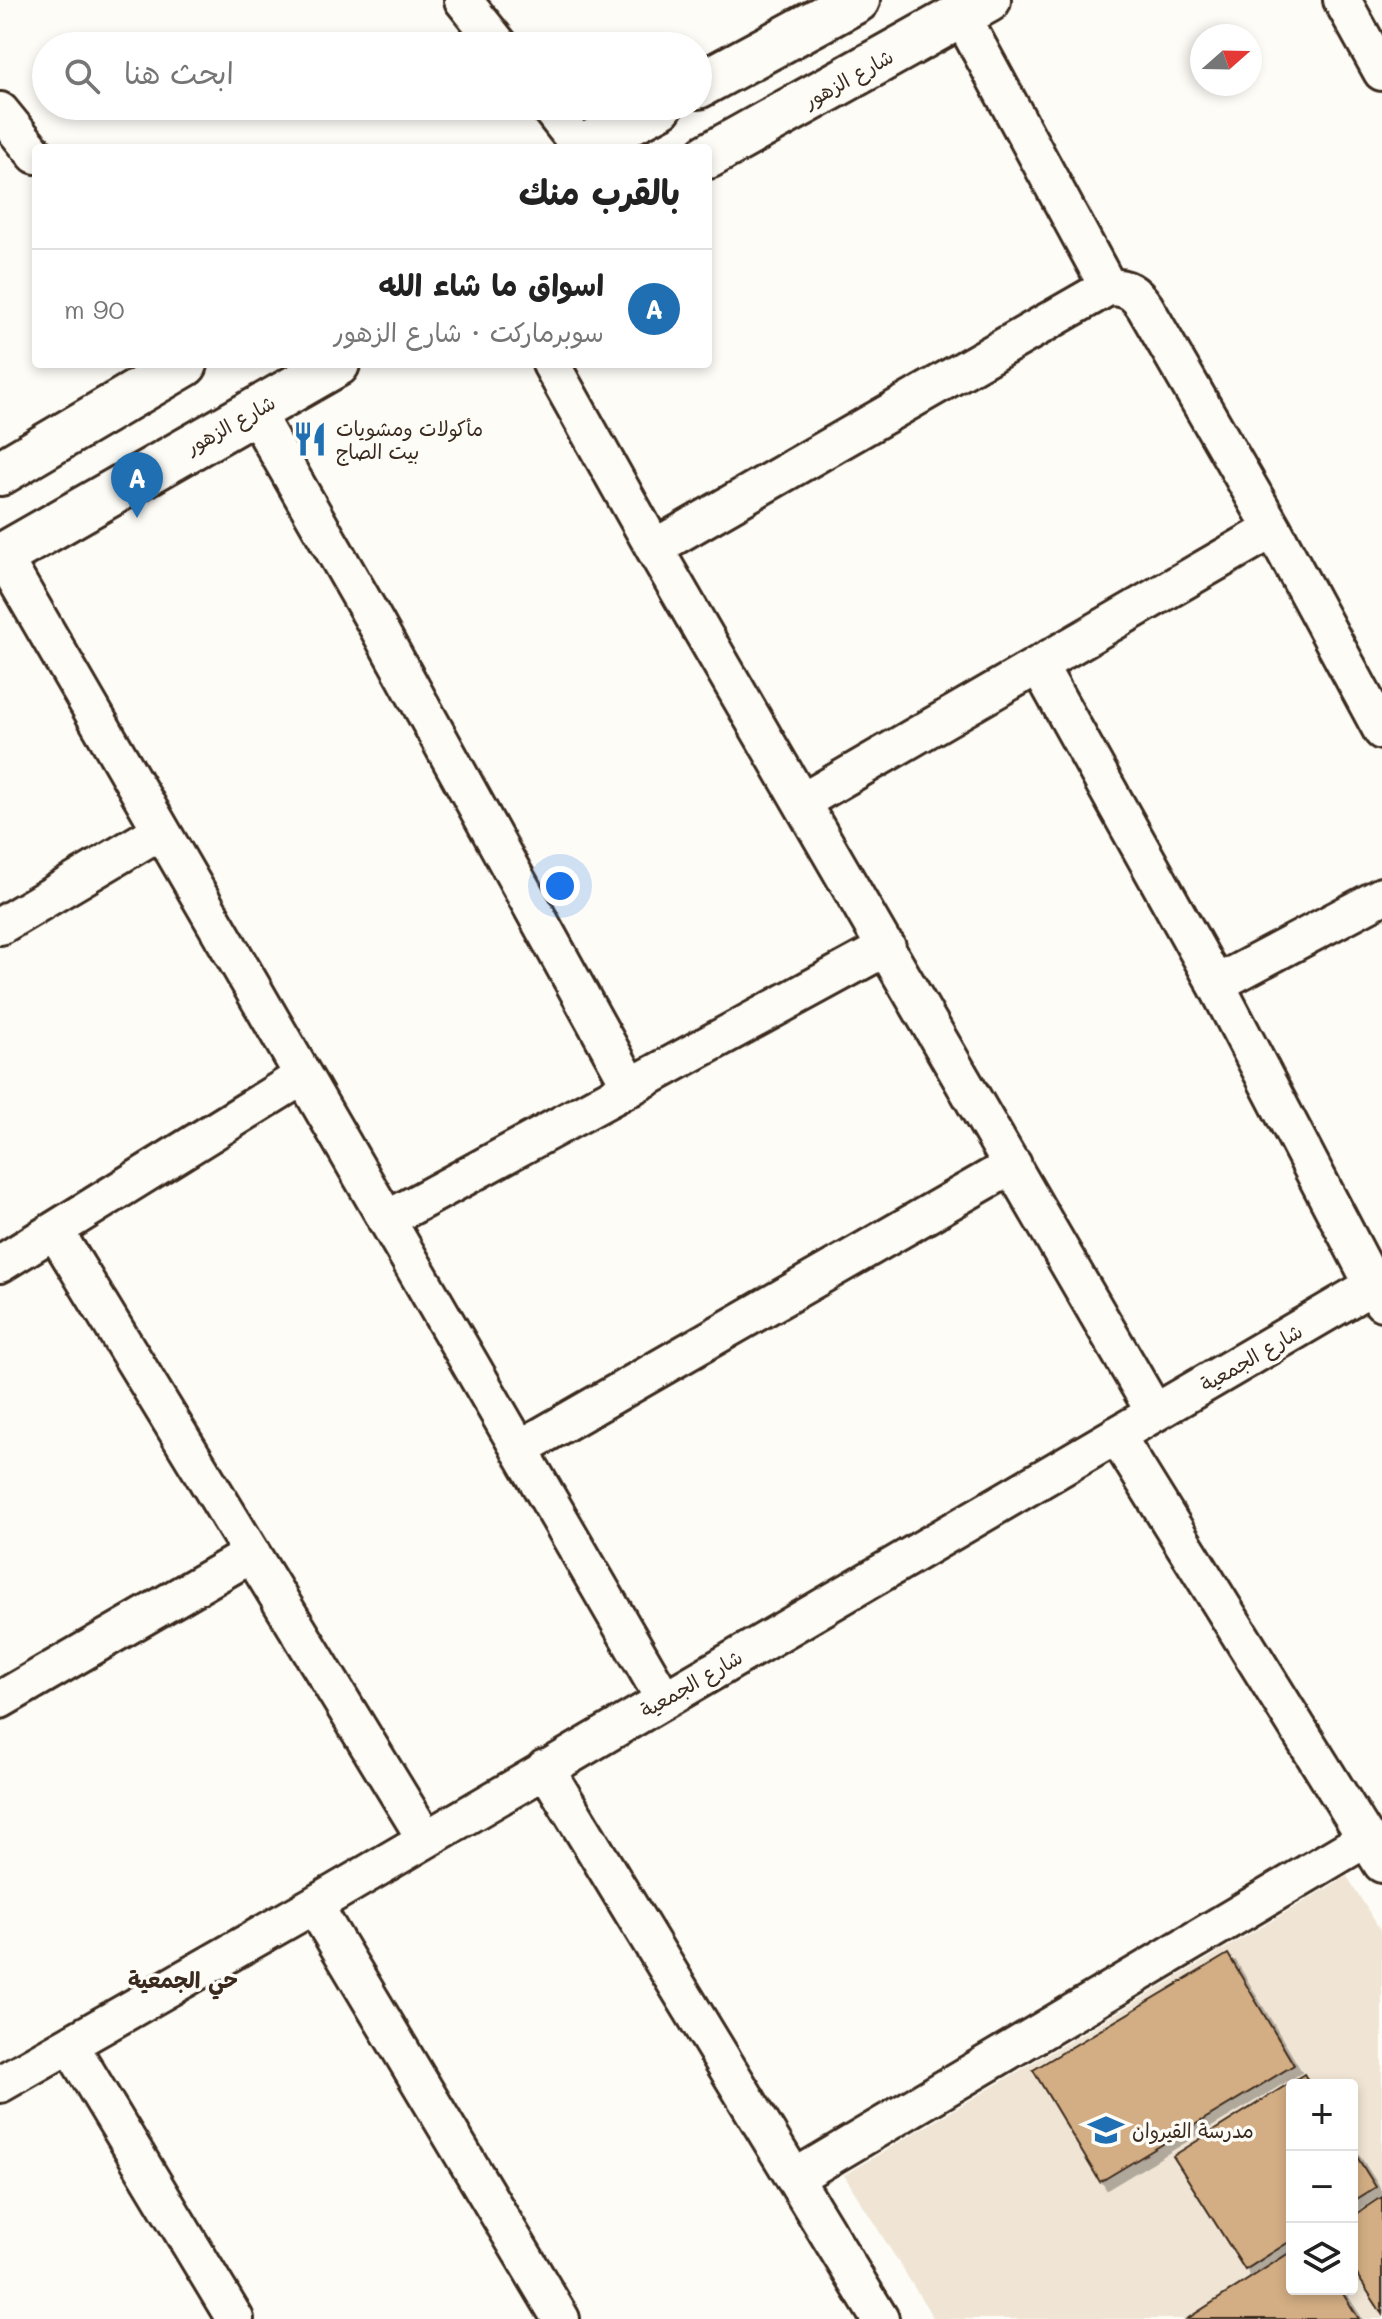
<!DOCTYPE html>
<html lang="ar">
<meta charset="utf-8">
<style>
:root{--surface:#fff;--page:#f2f2f2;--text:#222;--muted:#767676;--line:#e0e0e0;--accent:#1f6fb2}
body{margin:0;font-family:Mali,"Playpen Sans Arabic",sans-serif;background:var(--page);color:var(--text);direction:rtl}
.controls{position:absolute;right:24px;bottom:24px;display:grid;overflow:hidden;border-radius:8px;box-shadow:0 4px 12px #0003}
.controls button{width:72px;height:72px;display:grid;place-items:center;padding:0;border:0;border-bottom:2px solid var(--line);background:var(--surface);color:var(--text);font:40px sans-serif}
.compass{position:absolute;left:1190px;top:24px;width:72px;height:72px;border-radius:50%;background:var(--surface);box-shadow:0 4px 12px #0003;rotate:70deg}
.you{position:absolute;left:560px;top:886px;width:28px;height:28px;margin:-20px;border:6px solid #fff;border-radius:50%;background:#1a73e8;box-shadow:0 0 0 12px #1a73e833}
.badge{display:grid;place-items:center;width:52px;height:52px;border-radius:50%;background:var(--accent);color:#fff;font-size:26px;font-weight:700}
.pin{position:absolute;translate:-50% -66px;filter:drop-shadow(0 2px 4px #0008)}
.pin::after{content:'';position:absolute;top:42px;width:28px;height:24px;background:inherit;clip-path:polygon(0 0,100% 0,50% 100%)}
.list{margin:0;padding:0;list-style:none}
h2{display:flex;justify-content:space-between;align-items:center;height:104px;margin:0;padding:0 32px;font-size:34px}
h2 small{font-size:26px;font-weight:400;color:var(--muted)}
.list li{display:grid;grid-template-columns:52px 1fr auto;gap:24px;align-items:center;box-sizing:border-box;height:120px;padding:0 32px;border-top:2px solid var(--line)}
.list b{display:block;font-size:30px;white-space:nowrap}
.list p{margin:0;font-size:26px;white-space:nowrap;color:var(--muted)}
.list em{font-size:26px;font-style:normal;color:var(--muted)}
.icon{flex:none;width:44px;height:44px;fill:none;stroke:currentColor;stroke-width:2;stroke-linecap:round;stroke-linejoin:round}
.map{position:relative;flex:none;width:1382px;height:2319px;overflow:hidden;direction:ltr}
.search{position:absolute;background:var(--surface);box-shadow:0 4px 12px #0003;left:32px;top:32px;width:680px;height:88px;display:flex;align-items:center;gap:20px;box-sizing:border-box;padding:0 28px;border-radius:44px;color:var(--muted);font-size:30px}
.panel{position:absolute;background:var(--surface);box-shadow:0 4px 12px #0003;left:32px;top:144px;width:680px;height:224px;border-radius:8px;direction:rtl}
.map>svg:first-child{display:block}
</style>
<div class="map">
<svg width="1382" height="2319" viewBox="0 0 1382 2319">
<defs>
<filter id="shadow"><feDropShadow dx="7" dy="7" stdDeviation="0" flood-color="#0004"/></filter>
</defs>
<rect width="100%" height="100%" fill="#fdfcf7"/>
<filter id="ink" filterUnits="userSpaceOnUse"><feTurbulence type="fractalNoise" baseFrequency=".0125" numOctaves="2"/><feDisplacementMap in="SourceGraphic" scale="16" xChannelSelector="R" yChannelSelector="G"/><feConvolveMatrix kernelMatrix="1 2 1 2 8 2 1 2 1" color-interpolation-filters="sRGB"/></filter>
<g filter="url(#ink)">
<path fill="#f0e5d4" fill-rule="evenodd" d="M1347 1876 1382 1933V2319H934L844 2175ZM1292 2085H1352V2289H1292Z"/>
<path fill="#d3ae84" stroke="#3b2a1e" stroke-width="2" filter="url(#shadow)" d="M1228 1954 1294 2065 1100 2182 1033 2070Z
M1304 2074 1311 2085H1292V2240L1245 2270 1173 2156Z
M1352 2149 1376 2187 1352 2202Z
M1382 2197V2314L1352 2267V2217Z
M1292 2251V2289H1340L1359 2319H1187Z"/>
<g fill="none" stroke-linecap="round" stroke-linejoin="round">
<g stroke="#3b2a1e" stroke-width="42">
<path id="minor" d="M463 0 500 46
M1342 0 1382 72
M961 15 1108 287
M548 106 581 148
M0 111 36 155
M551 364 654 548 1155 1413
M254 411 375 622 631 1087
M654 548 1108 287C1127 287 1135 292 1145 307L1273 529 1382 731
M2 555 664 1699
M1039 666 1216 984 1382 1302
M802 802 1273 529
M0 926 160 831
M1216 984 1382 896
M386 1220 887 947
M55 1231 425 1838
M0 1264 303 1076
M1116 1435 1382 1864
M519 1449 1013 1165
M0 1700 250 1555
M545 1768 880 2319
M314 1905 561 2319
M70 2045 235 2319
M0 2084 314 1905 1382 1280
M794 2178 1367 1838"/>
</g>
<g stroke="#3b2a1e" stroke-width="50">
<path id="secondary" d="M698 86 857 0
M582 148 660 106
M708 156 988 0
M0 473 185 364
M0 557 337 364"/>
</g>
<use href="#minor" stroke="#fdfcf7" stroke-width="36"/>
<use href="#secondary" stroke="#fdfcf7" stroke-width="44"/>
</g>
</g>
<defs>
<g id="restaurant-bare" transform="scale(2.76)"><path d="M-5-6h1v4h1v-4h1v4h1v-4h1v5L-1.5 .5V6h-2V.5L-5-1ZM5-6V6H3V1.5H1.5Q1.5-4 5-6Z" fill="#1f6fb2" stroke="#fdfcf7" stroke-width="2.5" paint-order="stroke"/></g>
<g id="school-bare" transform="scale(2.76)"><path d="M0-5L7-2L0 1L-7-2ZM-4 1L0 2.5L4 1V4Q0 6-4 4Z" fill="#1f6fb2" stroke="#fdfcf7" stroke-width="2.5" paint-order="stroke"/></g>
</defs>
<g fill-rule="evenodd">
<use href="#restaurant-bare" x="310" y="439"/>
<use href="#school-bare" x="1106" y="2130"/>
</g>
<g text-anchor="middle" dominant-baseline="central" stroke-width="7" stroke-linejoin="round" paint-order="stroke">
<g font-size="20" fill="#3b2a1e" stroke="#fdfcf7">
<text transform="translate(848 78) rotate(-29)">شارع الزهور</text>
<text transform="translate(230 424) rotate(-29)">شارع الزهور</text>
<text transform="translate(1251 1357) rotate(-30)">شارع الجمعية</text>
<text transform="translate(691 1683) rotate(-30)">شارع الجمعية</text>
</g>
<g font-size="20" fill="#3b2a1e" stroke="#fdfcf7" text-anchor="start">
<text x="336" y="428">مأكولات ومشويات<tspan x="336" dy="23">بيت الصاج</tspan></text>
<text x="1132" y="2130">مدرسة القيروان</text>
</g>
<g font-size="22" font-weight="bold" fill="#3b2a1e" stroke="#fdfcf7">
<text x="183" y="1979">حي الجمعية</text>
</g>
</g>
</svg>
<div class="controls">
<button>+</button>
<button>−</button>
<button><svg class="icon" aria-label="layers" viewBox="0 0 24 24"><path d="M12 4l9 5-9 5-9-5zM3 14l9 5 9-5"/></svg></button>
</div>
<svg class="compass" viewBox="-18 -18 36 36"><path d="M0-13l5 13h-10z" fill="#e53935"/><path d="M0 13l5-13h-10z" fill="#767676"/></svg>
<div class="you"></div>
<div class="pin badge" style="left:137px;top:518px">A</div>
<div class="search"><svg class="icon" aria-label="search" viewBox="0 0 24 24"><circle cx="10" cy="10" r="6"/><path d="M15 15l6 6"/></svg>ابحث هنا</div>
<section class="panel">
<h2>بالقرب منك<small></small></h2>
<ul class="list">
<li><span class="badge">A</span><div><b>اسواق ما شاء الله</b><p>سوبرماركت · شارع الزهور</p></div><em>90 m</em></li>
</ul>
</section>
</div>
